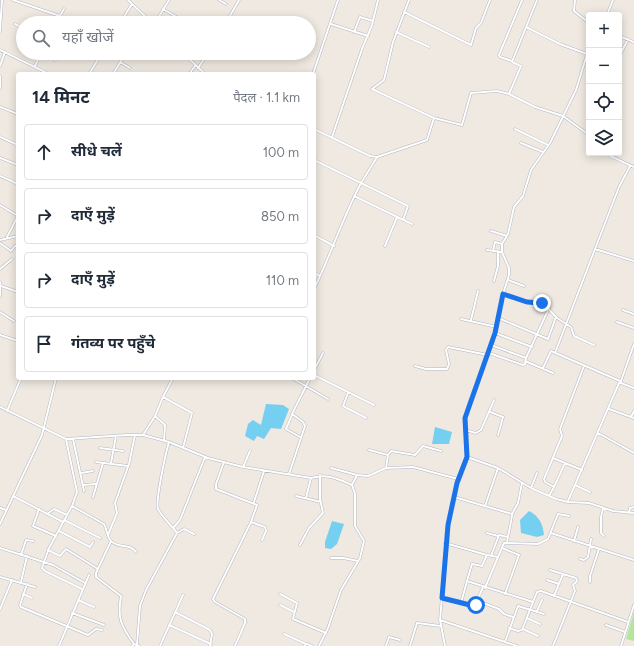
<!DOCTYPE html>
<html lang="hi">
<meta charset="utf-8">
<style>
:root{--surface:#fff;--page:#f6f6f7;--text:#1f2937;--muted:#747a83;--line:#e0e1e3}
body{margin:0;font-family:Figtree,"Noto Sans Devanagari",sans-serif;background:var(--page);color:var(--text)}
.controls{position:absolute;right:12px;top:12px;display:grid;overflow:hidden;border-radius:4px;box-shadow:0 2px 10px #0003}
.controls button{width:36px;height:36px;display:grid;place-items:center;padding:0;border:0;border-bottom:1px solid var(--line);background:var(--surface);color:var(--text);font:20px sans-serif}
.stop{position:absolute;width:12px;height:12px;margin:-9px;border:3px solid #1a73e8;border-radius:50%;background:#fff}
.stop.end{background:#1a73e8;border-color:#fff;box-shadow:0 1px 4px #0008}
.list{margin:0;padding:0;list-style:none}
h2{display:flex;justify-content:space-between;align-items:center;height:52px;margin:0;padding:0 16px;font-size:17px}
h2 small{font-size:13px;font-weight:400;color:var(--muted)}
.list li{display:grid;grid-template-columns:26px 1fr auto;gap:12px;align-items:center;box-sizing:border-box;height:56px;margin:0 8px 8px;padding:0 8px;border:1px solid var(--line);border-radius:4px}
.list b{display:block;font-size:15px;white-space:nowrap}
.list em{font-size:13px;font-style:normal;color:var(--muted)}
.icon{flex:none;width:22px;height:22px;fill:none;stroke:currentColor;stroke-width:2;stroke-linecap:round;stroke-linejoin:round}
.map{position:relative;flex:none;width:634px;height:646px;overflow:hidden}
.search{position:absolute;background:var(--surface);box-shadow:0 2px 10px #0003;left:16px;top:16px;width:300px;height:44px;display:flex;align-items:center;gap:10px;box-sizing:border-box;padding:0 14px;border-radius:22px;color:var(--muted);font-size:15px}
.panel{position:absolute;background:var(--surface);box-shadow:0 2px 10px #0003;left:16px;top:72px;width:300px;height:308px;border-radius:4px}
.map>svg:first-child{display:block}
</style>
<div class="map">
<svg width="634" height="646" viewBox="0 0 634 646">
<rect width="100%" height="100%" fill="#efe9e1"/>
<path fill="#b6e59e" d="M634 612V641L626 639Z"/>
<path fill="#75cff0" d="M266 404 283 405 289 409 281 429 271 428 264 439 257 436 254 441 245 436 248 424 253 420 261 425Z
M435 427 452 432 449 444H432Z
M529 511C539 516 543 524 544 535L537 537 521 533 520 520Z
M332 521 344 524 337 544 331 549 325 548V542Z"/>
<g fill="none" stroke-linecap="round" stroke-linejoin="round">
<g stroke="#b4b7c1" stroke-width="3">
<path id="minor" d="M13 0 60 16
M128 0 152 23
M219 0 226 4
M409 0 393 42 384 80 372 89 434 118
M575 0 574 11 589 23
M163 9 187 23
M404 12 471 45 476 28 481 23 490 0
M607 15 613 0
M56 23 64 9
M120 23 132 4
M144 23 147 19
M155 23 169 0
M226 23 239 0
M15 24 23 28
M331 24 368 36
M526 27 560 44 587 54
M0 31 2 0
M354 32 360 17 373 21
M396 32 429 47
M619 36 634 42
M0 50 49 74
M131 53 137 57
M183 53 205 74
M619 57 628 39
M55 60 58 53
M512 61 500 57 499 55 522 0
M120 62 130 68
M0 66 5 52
M35 66 41 53
M198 68 208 53
M89 74 102 53
M113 74 126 53
M189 74 195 66
M313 74 338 0
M0 76V88
M509 94 521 66 512 62 537 0
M0 107 18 114
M314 129 370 156 377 157 427 140 434 118 462 125 471 93 497 91 509 94 535 107 563 116 589 135
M515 129 548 145
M0 137 18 145
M332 137 362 49 372 25 378 0
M521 143 543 152
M604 153 634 167
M0 158 18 165
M314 160 361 183 377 157
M0 176 18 184
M354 196 412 224
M0 205 18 216 7 237
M491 231 507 236
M314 235 334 246
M0 240 18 236
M0 243 11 251 15 246 18 247
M385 246 397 217
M595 249 619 187 630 166
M487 250 502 252
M493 251 495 242 502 244
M0 269 12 259
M314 273 320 276
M508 280 524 286
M494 281 498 266V252
M0 282V296
M1 286 18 292
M314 289C331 254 343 217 361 183L408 206 403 220
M503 294 525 302 544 304 557 318 571 327 574 336 594 345
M623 310 634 314
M0 312 14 321
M498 318 548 339 556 317
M461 319 497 327
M471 320 478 291
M617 322 634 328
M495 333 532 347
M0 335 18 341
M491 345 526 358 549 308
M489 353 523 365 525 364 526 358
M555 353 595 249 634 261
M525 361 553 373
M415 366 426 369H447L449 364 446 350 448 347 488 355
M543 368 551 351 620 381
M314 370 323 353
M314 375 374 405
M173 378 163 397 192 413 183 448
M292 378 328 399
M621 381 634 344
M348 393 343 406 366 418
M163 397 155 416 165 425 164 441
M0 407 66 439 127 435H143L169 442 208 458 243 467 311 478C327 473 338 479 352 485
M609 409 634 418
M7 411 21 378
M490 412 503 417 498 435
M292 415 286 429 300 437
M631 417 634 411
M465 430 476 433 481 430 494 400
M598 433 634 453
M143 435 155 416
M66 439 77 492 72 506 104 524C107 529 107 537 111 541 119 549 130 543 136 552
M73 439 84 491
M100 448 123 451
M369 450 388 455
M467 457 498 468 531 488 556 499 568 502 589 503 613 511 634 513
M553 458 582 470
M96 462 128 466
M224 462 216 484V489L257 505 251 522 213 599 215 602 245 619V623L235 646
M111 463 116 436
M243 467 250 451
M331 468 357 475
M386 468 388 455 391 451 415 455 423 446 441 451
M81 473 93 471
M289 474 305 426 303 422 292 414 310 378
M83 485 96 484
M575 485 590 492
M554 487 565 463
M531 488 537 473
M13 496 63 522
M296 496 321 502
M549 496 554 487 545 482 544 479 562 436 560 429 584 366
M93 497 103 463
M454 497 512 514 518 503 522 483
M306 498 311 478
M568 501 619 383H621L634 388
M254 502 264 471
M72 506 49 548 42 568 45 571 82 589
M485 506 498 468
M0 508 6 510
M603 508 601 517V533L604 536
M39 509 33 526 56 536
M629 513 630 508 634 507
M47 514 54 509 67 515
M64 520 100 538
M251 522 265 527 266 531 262 540
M0 524 42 435 56 378
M173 528 180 520 205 457
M59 531 90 547 93 542
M177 533 184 529 194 534
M487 533 498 536
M551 533 634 560
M108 535 117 513 115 503 129 464 135 435
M111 541 96 573V577L121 596C117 618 121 626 134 644
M574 541 578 527
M507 542C508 537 512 518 512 514
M445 543 487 555
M300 545 309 528 323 513 320 499V475
M0 548 53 565 85 583
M502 548 519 555 505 594
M48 550 60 556 66 549 98 569
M21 555 26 540 33 541
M491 556 499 535 508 537
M331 558H343L358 561
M580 559 584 560 588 557 591 539
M550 570 576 578 577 581 573 585 575 591 553 646
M0 577 35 587
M547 580 559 584
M467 581 472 564 482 566 487 555 498 557 504 543 538 544 548 539 558 514 569 516
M21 582 27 556
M590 582V576L599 549
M27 584 20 605 21 607 88 635 96 629 102 630
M485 588 498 557
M23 594 32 598
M280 594 297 603 293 619 326 633
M554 596 563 574
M442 598 461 603 467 581 533 602 537 592 541 591 628 622
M78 600 94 607
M478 601 499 609 504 614 513 617
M461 603 475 606 483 587
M280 605 294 612
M0 609 12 580
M537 611 542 600
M175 612 210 630 212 634 210 646
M72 613 104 625
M527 618 540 624
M440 620 517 646
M169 625 211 644
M606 625 625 632
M509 628 518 631 522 630 533 602
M523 629 538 636
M284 634 306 644
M505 642 518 606 544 614
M137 644 140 606 146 590 177 533C171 525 163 518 158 509 155 502 166 452 169 442
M59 646 89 575
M132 646 134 644 139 646
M160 646 183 595
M304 646 307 644 312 646
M319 646 328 628 341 590 360 558 364 541 355 526V494L352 485 357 475 368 476 386 468 413 467 458 479
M386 646 389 637 400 640
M410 646 417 623 441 626
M445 646 440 620 448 525 457 483 467 457 465 418 495 333 503 294 509 275V268L502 252V244L508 234 514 207 523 196 531 170 550 143 576 90 589 48
M621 646 634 605"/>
</g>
<use href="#minor" stroke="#fff" stroke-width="2"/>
</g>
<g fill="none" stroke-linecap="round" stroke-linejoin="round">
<path stroke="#1a73e8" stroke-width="5" d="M476 605 474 606 442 598 448 525 457 483 467 457 465 418 495 333 503 294 527 302 542 303"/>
</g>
</svg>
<div class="controls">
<button>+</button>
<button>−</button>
<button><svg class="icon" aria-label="locate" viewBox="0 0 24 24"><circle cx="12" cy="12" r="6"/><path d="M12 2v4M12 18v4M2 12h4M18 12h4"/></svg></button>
<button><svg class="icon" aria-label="layers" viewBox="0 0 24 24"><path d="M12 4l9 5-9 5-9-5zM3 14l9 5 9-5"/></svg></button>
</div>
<div class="stop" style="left:476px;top:605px"></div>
<div class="stop end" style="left:542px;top:303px"></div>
<div class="search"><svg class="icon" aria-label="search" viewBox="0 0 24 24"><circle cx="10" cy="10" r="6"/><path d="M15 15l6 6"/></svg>यहाँ खोजें</div>
<section class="panel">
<h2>14 मिनट<small>पैदल · 1.1 km</small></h2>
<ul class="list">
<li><svg class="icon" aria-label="ahead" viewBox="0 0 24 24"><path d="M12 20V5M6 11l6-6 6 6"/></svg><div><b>सीधे चलें</b></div><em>100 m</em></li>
<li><svg class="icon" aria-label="right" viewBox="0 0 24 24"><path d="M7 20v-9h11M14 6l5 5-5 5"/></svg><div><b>दाएँ मुड़ें</b></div><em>850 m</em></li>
<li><svg class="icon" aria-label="right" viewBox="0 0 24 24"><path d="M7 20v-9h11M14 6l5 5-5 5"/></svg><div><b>दाएँ मुड़ें</b></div><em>110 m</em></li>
<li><svg class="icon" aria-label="arrive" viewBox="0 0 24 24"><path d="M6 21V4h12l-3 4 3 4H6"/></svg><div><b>गंतव्य पर पहुँचे</b></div></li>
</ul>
</section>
</div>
